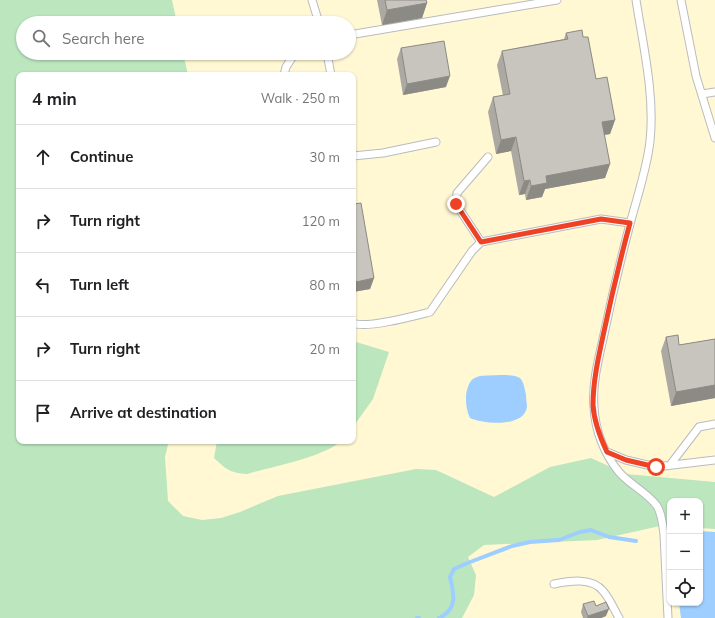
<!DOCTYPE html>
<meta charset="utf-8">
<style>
:root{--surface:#fff;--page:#f6f6f6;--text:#202124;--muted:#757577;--line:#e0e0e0}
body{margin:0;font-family:Mulish,sans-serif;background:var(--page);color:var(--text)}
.controls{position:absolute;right:12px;bottom:12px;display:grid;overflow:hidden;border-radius:8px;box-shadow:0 1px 3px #0004}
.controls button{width:36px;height:36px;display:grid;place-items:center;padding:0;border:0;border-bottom:1px solid var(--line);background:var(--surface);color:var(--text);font:20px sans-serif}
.stop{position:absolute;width:12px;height:12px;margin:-9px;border:3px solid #ef4224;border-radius:50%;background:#fff}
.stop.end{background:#ef4224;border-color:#fff;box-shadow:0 1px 4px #0008}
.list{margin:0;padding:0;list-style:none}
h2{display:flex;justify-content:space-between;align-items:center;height:52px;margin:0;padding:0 16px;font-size:17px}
h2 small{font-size:13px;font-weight:400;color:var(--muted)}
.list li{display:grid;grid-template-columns:26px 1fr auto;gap:12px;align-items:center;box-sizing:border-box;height:64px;padding:0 16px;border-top:1px solid var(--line)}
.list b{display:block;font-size:15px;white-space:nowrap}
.list em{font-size:13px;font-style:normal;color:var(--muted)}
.icon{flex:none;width:22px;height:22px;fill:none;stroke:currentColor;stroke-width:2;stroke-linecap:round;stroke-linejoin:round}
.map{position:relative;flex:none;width:715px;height:618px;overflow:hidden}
.search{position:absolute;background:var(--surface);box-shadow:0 1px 3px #0004;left:16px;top:16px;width:340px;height:44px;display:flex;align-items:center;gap:10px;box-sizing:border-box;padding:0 14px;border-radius:22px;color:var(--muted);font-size:15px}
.panel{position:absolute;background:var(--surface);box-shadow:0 1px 3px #0004;left:16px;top:72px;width:340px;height:372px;border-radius:8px}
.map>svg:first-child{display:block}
</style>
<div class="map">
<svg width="715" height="618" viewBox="0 0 715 618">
<rect width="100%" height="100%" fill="#edebe0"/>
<path fill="#fff8d3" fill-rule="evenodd" d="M168 0H715V618H0V348L19 441H353V75H185L180 53H349V23H173ZM670 501H700V603H670Z"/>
<path fill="#bbe6be" d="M0 0H172L177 23H23V53H183L188 75H19V441H169L165 457 168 501 183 516 202 520 221 518 240 512 278 496 416 469 436 470 494 497 550 467 591 458 626 474 715 482V529L700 528V501H670V526H660L597 540 484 545 468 557 476 575 474 595 462 618H0Z
M353 341 389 352 373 399 353 427Z
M217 441H341C324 457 271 467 247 474 230 473 226 469 214 458Z"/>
<path fill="#9eceff" d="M480 376C488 376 513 373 520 378 524 382 525 390 526 395 526 399 527 404 527 407 524 428 483 424 470 418 465 408 464 390 471 381 473 378 477 377 480 376Z
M700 531 715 532V618H681L679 603H700Z"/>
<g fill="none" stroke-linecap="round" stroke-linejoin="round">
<path stroke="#9eceff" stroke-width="4" d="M417 618H419
M439 618C458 609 454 594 450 577L454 569 465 564 512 546 530 542 559 540 580 532 591 530 609 537 636 541"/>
<g stroke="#b8bbc0" stroke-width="9">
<path id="lane" d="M312 0 319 23
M636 0C643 45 655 95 650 141 647 169 637 197 630 224 620 262 611 300 603 339 598 361 592 385 594 407 595 430 604 454 619 472 630 485 647 492 657 506 662 514 663 526 664 535L668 618
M681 0 696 76 715 138
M349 35 557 0
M327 53 331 75
M284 75 286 67 295 53
M702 94 715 92
M353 156 383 153 436 142
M481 242 456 204 457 193 488 157
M353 323C366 329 414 316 430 312L472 251 481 242 601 219 630 223
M607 452 626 460 656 467 715 460
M670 465 699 427 715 424
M554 584C569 581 592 577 603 591 610 599 614 609 619 618"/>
</g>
<use href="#lane" stroke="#fff" stroke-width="7"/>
</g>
<path fill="#aca9a3" d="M377 0H426L427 3 422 18 382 25Z
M566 33 583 37 596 79 615 120 610 134 604 135 610 164 605 178 545 189 542 197 526 200 525 194 519 195 511 151 496 154 488 112 493 97 503 96 497 65 502 51 564 39Z
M401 48 446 87 403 95 397 59Z
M353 204 374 278 370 289 353 292Z
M666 337 679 345 715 339V398L671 406 661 351Z
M583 604 596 606 606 616 601 618H583L581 612Z"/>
<path fill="#8c8a85" d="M427 3 422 18 382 25 387 10Z
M450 76 446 87 403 95 407 84Z
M615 120 610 134 597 136 602 122Z
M516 137 511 151 496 154 501 140Z
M610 164 605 178 545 189 542 197 526 200 531 186 546 176Z
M530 180 525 194 519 195 524 181Z
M374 278 370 289 353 292V289L356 282Z
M715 385V398L671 406 676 392Z
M609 609 606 616 601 618H587L588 616Z"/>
<path fill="#c8c5be" stroke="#8c8a85" d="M385 0H426L427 3 387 10Z
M582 30 583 37H588L596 79 607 77 615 120 602 122 610 164 546 176 547 183 531 186 530 180 524 181 516 137 501 140 493 97 510 94 502 51 568 39 566 33Z
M444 41 450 76 407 84 401 48Z
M361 203 374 278 356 282 353 267V204Z
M678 335 679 345 715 339V385L676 392 666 337Z
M594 601 596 606 606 602 609 609 588 616 583 604Z"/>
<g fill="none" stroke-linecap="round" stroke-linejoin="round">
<path stroke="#ef4224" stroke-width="5" d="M456 204 481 242 601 219 630 223C620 260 611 298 603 336 598 359 593 382 593 405 594 422 600 437 607 452L626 460 656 467"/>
</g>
</svg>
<div class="controls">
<button>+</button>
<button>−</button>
<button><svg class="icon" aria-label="locate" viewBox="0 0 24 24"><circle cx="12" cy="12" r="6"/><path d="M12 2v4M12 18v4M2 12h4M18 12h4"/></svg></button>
</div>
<div class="stop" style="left:656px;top:467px"></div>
<div class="stop end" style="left:456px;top:204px"></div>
<div class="search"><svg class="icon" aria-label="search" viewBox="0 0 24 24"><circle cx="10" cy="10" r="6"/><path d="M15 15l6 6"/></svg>Search here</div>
<section class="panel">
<h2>4 min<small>Walk · 250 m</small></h2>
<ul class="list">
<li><svg class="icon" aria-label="ahead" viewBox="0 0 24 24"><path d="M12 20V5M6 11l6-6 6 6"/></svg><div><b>Continue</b></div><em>30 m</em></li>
<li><svg class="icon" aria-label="right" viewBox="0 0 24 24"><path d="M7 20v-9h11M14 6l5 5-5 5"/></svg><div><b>Turn right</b></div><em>120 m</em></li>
<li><svg class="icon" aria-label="left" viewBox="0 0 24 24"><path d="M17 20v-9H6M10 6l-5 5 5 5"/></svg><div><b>Turn left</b></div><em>80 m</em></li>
<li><svg class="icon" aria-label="right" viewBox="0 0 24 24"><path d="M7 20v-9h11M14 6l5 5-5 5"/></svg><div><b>Turn right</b></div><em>20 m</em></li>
<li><svg class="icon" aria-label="arrive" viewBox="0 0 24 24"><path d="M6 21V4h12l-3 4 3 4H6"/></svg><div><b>Arrive at destination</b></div></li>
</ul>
</section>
</div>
